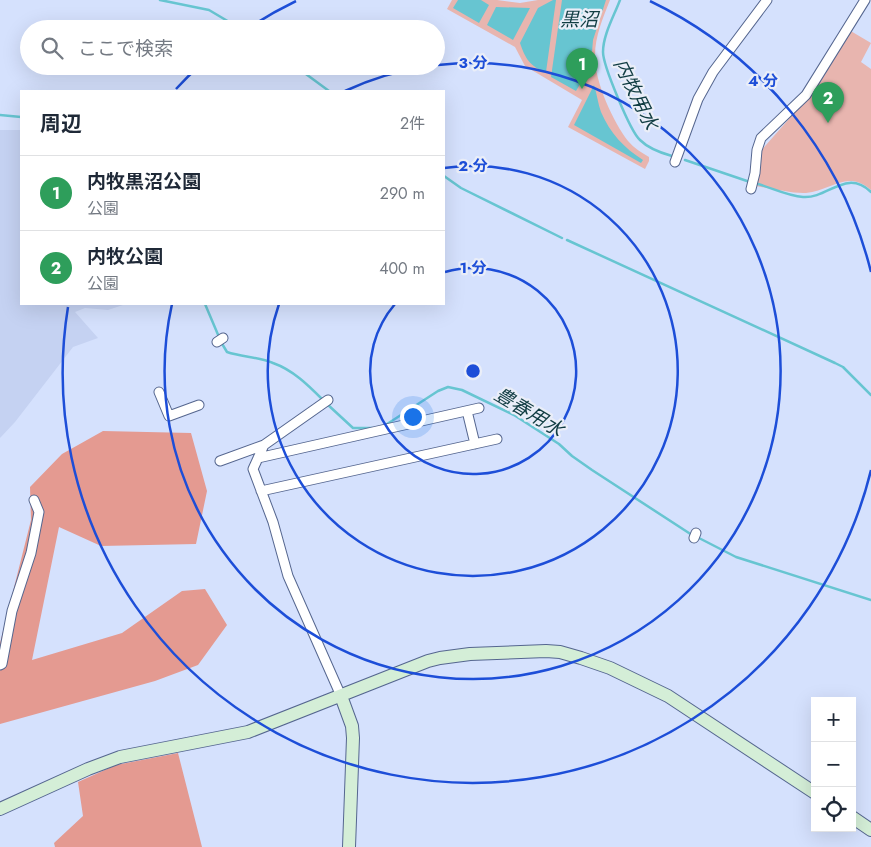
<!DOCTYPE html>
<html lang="ja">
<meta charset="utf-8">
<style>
:root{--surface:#fff;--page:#f6f6f7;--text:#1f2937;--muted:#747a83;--line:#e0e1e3;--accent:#db2777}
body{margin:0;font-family:Jost,"Noto Sans JP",sans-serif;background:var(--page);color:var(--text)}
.controls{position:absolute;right:15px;bottom:15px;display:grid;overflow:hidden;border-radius:0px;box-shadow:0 5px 20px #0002}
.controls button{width:45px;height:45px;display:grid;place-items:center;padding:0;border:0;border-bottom:1px solid var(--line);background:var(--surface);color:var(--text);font:25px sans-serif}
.you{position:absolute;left:412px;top:416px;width:18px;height:18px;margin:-12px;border:4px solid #fff;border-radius:50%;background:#1a73e8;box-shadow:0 0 0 8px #1a73e833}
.badge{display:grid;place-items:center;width:32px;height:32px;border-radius:50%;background:var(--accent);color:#fff;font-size:16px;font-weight:700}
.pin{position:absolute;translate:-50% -41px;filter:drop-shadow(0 1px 2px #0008)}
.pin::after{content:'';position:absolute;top:26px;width:18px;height:15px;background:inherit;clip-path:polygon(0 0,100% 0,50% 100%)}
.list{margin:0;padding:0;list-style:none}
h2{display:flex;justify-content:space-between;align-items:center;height:65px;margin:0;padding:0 20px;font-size:21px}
h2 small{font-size:16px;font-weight:400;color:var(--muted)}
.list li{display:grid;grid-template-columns:32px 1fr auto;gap:15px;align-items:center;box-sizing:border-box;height:75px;padding:0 20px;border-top:1px solid var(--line)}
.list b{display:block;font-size:19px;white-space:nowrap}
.list p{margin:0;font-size:16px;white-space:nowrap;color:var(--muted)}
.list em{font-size:16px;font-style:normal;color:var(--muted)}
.icon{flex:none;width:28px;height:28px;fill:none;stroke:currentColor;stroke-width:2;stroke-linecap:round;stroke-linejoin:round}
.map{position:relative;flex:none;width:871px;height:847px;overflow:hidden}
.search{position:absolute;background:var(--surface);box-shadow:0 5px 20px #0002;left:20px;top:20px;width:425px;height:55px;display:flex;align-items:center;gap:12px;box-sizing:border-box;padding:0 18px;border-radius:28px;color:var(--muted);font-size:19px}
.panel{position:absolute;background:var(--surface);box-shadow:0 5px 20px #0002;left:20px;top:90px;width:425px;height:215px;border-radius:0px}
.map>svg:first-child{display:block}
</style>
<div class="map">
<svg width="871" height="847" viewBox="0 0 871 847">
<rect width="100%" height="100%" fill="#d5e1fd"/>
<path fill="#c5d2f2" d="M0 130H21V304H126L108 310 85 308 75 312 98 338 73 347 15 422 0 438Z"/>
<path fill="#e8b5af" d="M452 0H497L520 3 538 0H610C603 18 595 36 595 56 594 80 613 122 628 141 634 148 642 153 649 157V161L645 169 568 127 582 100 525 66 515 47 447 9Z
M849 30 871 43 861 62 871 69V190C847 169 831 191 806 193 795 194 768 188 756 186L759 153 811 94Z"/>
<path fill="#e49a91" d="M103 431 191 433 207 491 196 544 101 546 59 527 32 660 122 633 182 591 205 589 227 625 198 665 155 681 0 724V643L31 520 30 487 62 454Z
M178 753 202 847H55L54 843 83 816 78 782 116 765Z"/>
<path fill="#67c5d1" d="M458 0H481L489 5 479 23 453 8Z
M553 0H556L546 72C530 67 525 58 520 43L538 8Z
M562 0H606L593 40 592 52 593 62 576 91 551 77Z
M496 7 530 8 513 40 487 25Z
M594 85C597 94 598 104 601 112 610 133 624 148 643 160L641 163 574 125Z"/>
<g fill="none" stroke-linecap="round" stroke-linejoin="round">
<path stroke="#67c5d1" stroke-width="2.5" d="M160 0 209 10 241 29
M620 0C614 16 603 35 603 52 603 65 630 131 640 140 648 148 661 153 672 156
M295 66 329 91
M0 115 21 117
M685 160 750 182
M444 176 461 188 562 238
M758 184C772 188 788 196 803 197 828 199 846 168 871 192
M567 240 835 363 843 367 871 395
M205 304 219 337
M221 342 227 352C242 357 259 357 273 363 293 370 308 385 323 400
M327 404 353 428H372
M384 426 438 391 448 387 462 390 514 415 559 444 572 456 592 470 692 535
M697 537 736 557 871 600"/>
<g stroke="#55668f" stroke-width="11">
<path id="street" d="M675 162 698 99 713 72 767 0
M751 189 755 173 757 150 761 138 806 95 865 0
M217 342 223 338
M159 392 169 416 199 405
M328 400 264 445 253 469 273 522 288 576 341 696
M467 411 475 444
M258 458 479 408
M220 461 264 445
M261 491 497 439
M694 538 696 533
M0 665 2 664 12 611 31 553 39 512 34 500"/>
</g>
<g stroke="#55668f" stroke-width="14">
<path id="secondary" d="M341 696 352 726 353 738 349 847
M0 809 88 769 120 757 248 732 428 661 440 658 470 654 546 651 560 652 581 658 610 668 668 696 815 793
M852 817 871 830"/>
</g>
<use href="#street" stroke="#fff" stroke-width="9"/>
<use href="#secondary" stroke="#d4eed7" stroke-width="12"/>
</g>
<g fill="none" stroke="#1d4ed8" stroke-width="2.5">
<path d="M445 272A103 103 0 1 1 395 304"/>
<path d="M444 168A205 205 0 1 1 279 304"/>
<path d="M345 91A308 308 0 0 1 427 66M438 65A308 308 0 1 1 172 304"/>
<path d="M871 470A410 410 0 0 1 68 307M176 89A410 410 0 0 1 199 66M250 27A410 410 0 0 1 296 1M650 1A410 410 0 0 1 871 272"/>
</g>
<g text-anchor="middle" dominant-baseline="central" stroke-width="4.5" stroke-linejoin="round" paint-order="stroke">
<g font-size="19" font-style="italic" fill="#113d43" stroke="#eaeef8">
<text x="579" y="19">黒沼</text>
<text transform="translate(636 94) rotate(64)">内牧用水</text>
<text transform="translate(529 412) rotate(31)">豊春用水</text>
</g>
</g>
<circle cx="473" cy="371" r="8" fill="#1d4ed8" stroke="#eaeef8" stroke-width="2.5"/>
<g font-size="15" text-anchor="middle" font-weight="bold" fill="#1d4ed8" stroke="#eaeef8" stroke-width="4.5" stroke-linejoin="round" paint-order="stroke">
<text x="473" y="68">3 分</text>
<text x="763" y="86">4 分</text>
<text x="473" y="171">2 分</text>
<text x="473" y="273">1 分</text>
</g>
</svg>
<div class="controls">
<button>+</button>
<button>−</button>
<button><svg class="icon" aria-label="locate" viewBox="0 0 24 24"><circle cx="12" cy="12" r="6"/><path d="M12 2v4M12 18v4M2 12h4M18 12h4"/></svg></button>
</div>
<div class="you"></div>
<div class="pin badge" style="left:582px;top:89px;background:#2e9e5b">1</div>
<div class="pin badge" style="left:828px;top:123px;background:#2e9e5b">2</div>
<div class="search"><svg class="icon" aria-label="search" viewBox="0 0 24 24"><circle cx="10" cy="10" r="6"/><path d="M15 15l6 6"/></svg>ここで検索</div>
<section class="panel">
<h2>周辺<small>2件</small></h2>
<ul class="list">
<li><span class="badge" style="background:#2e9e5b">1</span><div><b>内牧黒沼公園</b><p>公園</p></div><em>290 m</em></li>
<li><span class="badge" style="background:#2e9e5b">2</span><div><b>内牧公園</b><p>公園</p></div><em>400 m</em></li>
</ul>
</section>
</div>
